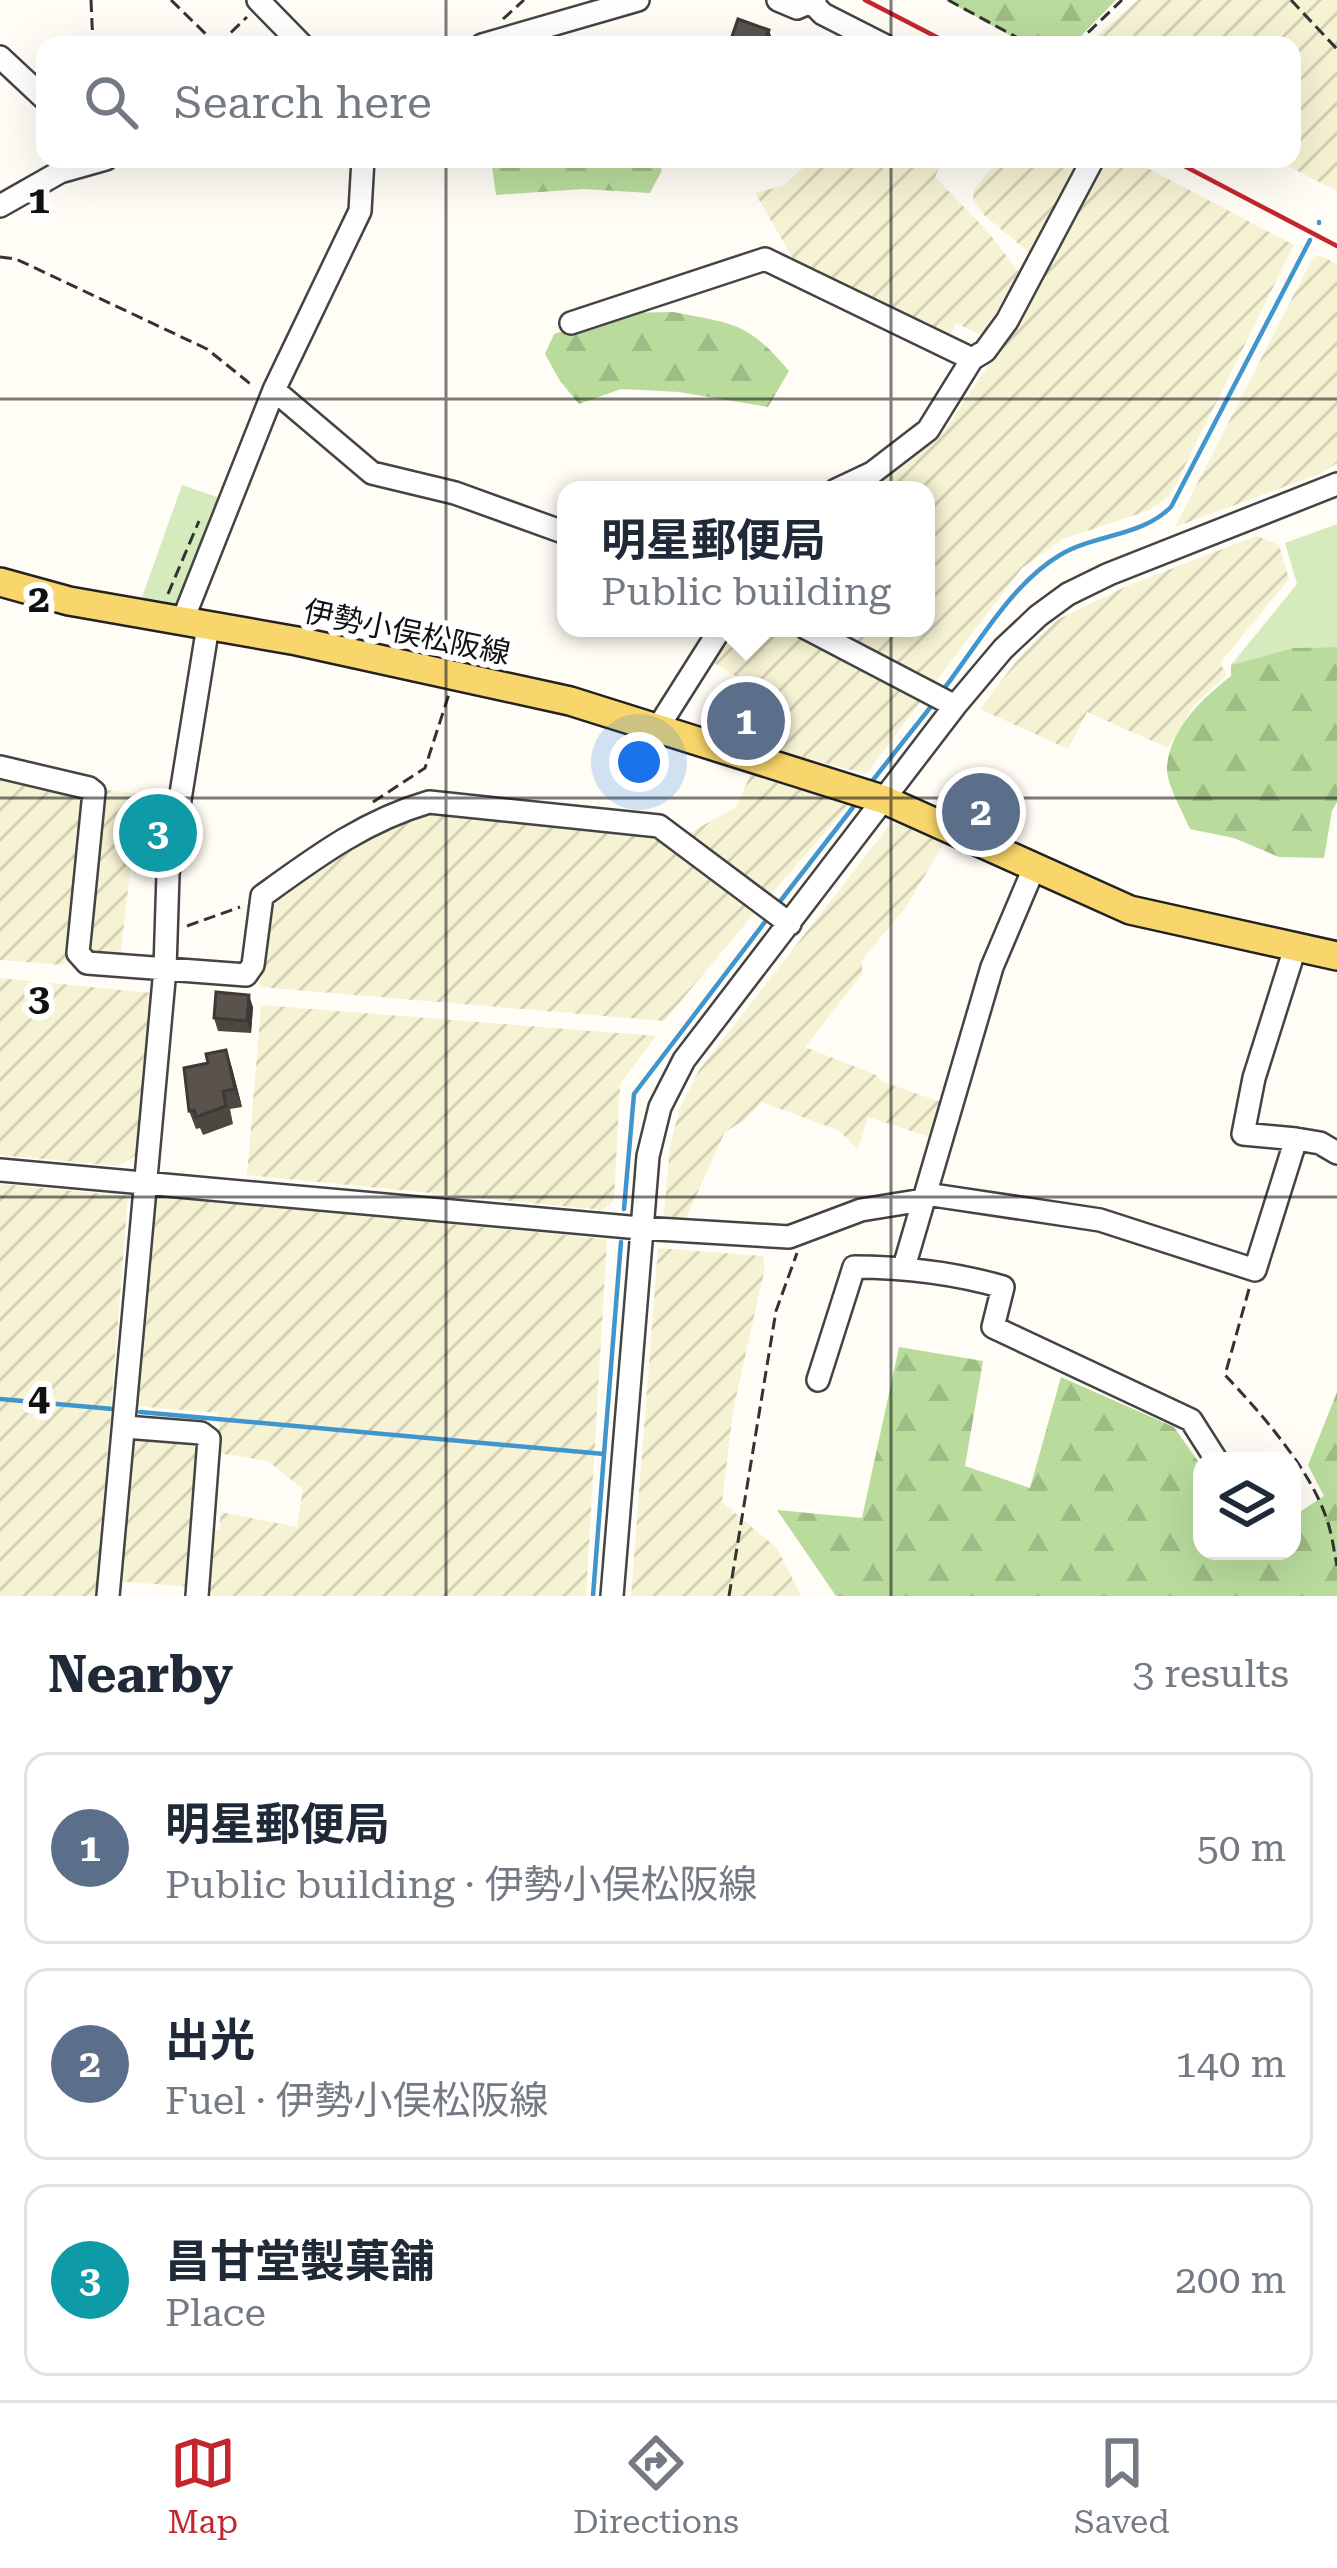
<!DOCTYPE html>
<meta charset="utf-8">
<style>
:root{--surface:#fff;--page:#f6f6f7;--text:#1f2937;--muted:#747a83;--line:#e0e1e3;--accent:#c4262e}
body{margin:0;font-family:"Roboto Serif","Noto Sans JP",serif;background:var(--page);color:var(--text)}
.controls{position:absolute;right:36px;bottom:36px;display:grid;overflow:hidden;border-radius:24px;box-shadow:0 12px 48px #0002}
.controls button{width:108px;height:108px;display:grid;place-items:center;padding:0;border:0;border-bottom:3px solid var(--line);background:var(--surface);color:var(--text);font:60px sans-serif}
.you{position:absolute;left:639px;top:762px;width:42px;height:42px;margin:-30px;border:9px solid #fff;border-radius:50%;background:#1a73e8;box-shadow:0 0 0 18px #1a73e833}
.badge{display:grid;place-items:center;width:78px;height:78px;border-radius:50%;background:var(--accent);color:#fff;font-size:39px;font-weight:700}
.pin{position:absolute;translate:-50% -50%;border:6px solid #fff;box-shadow:0 3px 12px #0006}
.popup{position:absolute;left:557px;top:481px;width:378px;height:156px;box-sizing:border-box;display:grid;place-content:center;border-radius:24px;background:var(--surface);filter:drop-shadow(0 3px 9px #0005);font-size:39px;white-space:nowrap;color:var(--muted)}
.popup b{font-size:45px;color:var(--text)}
.popup::after{content:'';position:absolute;left:50%;top:100%;margin-left:-24px;border:24px solid transparent;border-top-color:var(--surface)}
.list{margin:0;padding:0;list-style:none}
h2{display:flex;justify-content:space-between;align-items:center;height:156px;margin:0;padding:0 48px;font-size:51px}
h2 small{font-size:39px;font-weight:400;color:var(--muted)}
.list li{display:grid;grid-template-columns:78px 1fr auto;gap:36px;align-items:center;box-sizing:border-box;height:192px;margin:0 24px 24px;padding:0 24px;border:3px solid var(--line);border-radius:24px}
.list b{display:block;font-size:45px;white-space:nowrap}
.list p{margin:0;font-size:39px;white-space:nowrap;color:var(--muted)}
.list em{font-size:39px;font-style:normal;color:var(--muted)}
.icon{flex:none;width:66px;height:66px;fill:none;stroke:currentColor;stroke-width:2;stroke-linecap:round;stroke-linejoin:round}
.map{position:relative;flex:none;width:1337px;height:1596px;overflow:hidden}
.search{position:absolute;background:var(--surface);box-shadow:0 12px 48px #0002;left:36px;right:36px;top:36px;height:132px;display:flex;align-items:center;gap:30px;box-sizing:border-box;padding:0 42px;border-radius:24px;color:var(--muted);font-size:45px}
.sheet{height:804px;background:var(--surface)}
nav{display:flex;justify-content:space-around;align-items:center;box-sizing:border-box;height:168px;border-top:3px solid var(--line);background:var(--surface);font-size:33px;color:var(--muted)}
nav a{display:grid;justify-items:center;gap:6px}
nav .on{color:var(--accent)}
.map>svg:first-child{display:block}
</style>
<div class="map">
<svg width="1337" height="1596" viewBox="0 0 1337 1596">
<defs>
<pattern id="farmland-furrows" width="10" height="10" patternUnits="userSpaceOnUse" patternTransform="scale(3)"><rect width="10" height="10" fill="#f6f3d4"/><path d="M-1 1l2-2M0 10L10 0M9 11l2-2" fill="none" stroke="#d2cfb5"/></pattern>
<pattern id="forest-firs" width="22" height="20" patternUnits="userSpaceOnUse" patternTransform="scale(3)"><rect width="22" height="20" fill="#b9dc9c"/><path d="M5 1l3.5 6h-7zM16 11l3.5 6h-7z" fill="#9ebc85"/></pattern>
</defs>
<rect width="100%" height="100%" fill="#fffdf5"/>
<path fill="url(#farmland-furrows)" d="M1138 0H1337V191L1274 159H1292V45H1086Z
M813 159H943L935 177 988 232 1018 271 985 337 956 323 950 337 795 262 755 193 783 186Z
M999 159H1092L1106 166 1110 159H1130L1294 245 1171 494 1150 510 1063 539 1022 568 866 774 775 750 789 708 704 657 726 628H926V490H856L892 473 946 429 1046 278 1025 249 985 216 973 199 974 190Z
M1319 255 1337 264V463L1322 473 1175 527 1313 257Z
M1256 536 1279 545 1289 579 1220 663 1227 675 1194 705 1168 748 1087 712 1068 749 980 709 1021 655 1055 621 1127 586Z
M0 771 82 791 87 800 69 958 63 965 0 960Z
M752 771 851 802 768 898 686 835 736 807Z
M102 789 139 794 120 959 91 957 84 950Z
M434 810 656 834 757 910 664 1021 260 987 266 906 345 845Z
M898 822 944 843 906 907 862 960V974L805 1047 876 1075 883 1082 947 1104 936 1139 868 1117 858 1149 838 1130 761 1102 746 1119 725 1132 686 1218 664 1216 670 1146 680 1108 699 1070 888 827Z
M0 978 152 993 137 1154 119 1166 0 1155Z
M261 1005 656 1036 620 1084 614 1200 603 1210 247 1175Z
M0 1184 128 1196 96 1596H0Z
M159 1196 607 1239 586 1596H204L210 1530H219L221 1512 297 1527 303 1489 268 1461 218 1453 219 1413 134 1406 152 1201Z
M658 1248 763 1256 765 1268 733 1410 722 1502 777 1548 801 1596H631Z
M133 1435 193 1441 198 1446 191 1587 117 1581Z"/>
<path fill="#d5ebbd" d="M182 485 223 499 179 612 140 603Z
M1337 524V647L1293 648 1231 665 1297 584 1285 543Z"/>
<path fill="url(#forest-firs)" d="M946 0H1116L1072 45H1027Z
M491 159H663L661 172 650 193 583 189 496 195Z
M674 312C734 324 748 322 789 371L768 407 679 392 621 389 579 404 560 381 545 354 554 334 620 313Z
M1337 647V802L1332 811 1324 858 1279 857 1234 838 1190 829C1183 812 1166 784 1167 767 1170 728 1203 698 1231 676V665L1293 648Z
M899 1347 983 1361 965 1466 1030 1488 1061 1377 1174 1427 1202 1467V1551H1292V1517L1324 1496 1308 1465 1337 1392V1596H836L777 1510 862 1518Z"/>
<g fill="none" stroke-linecap="round" stroke-linejoin="round">
<path stroke="#3f96cf" stroke-width="4.5" d="M1319 223V222
M943 690C977 646 1011 584 1060 555 1095 534 1141 537 1171 507L1310 240
M873 780 933 704
M778 904 854 806
M624 1209 634 1094 768 918
M0 1399 113 1409
M140 1412 604 1454 621 1242
M593 1596 604 1454"/>
<g stroke="#444" stroke-width="26">
<path id="minor" d="M258 0 302 45
M778 0 797 8 815 0
M813 4 823 14 884 45
M482 45 638 0
M0 57 45 99
M0 206 60 172 106 159
M571 323 765 259 972 359
M274 390 372 473 455 493 566 533
M836 490 872 473 928 430 972 359 985 351 1007 321 1093 159
M182 622 274 390 360 211 363 159
M806 628 955 706
M657 729 721 628
M0 767 89 788 94 792 78 953 87 963 246 975 253 965 262 896C316 857 364 821 429 802L659 826 790 924
M1295 948 1254 1078 1243 1134 1296 1139
M0 1170 640 1228 789 1237 861 1210 923 1200
M926 1194 1100 1220 1255 1270 1296 1139 1320 1143 1337 1153
M904 1267 992 967 1034 868
M818 1380 854 1267C905 1267 954 1273 1003 1287L993 1327 1191 1420 1217 1461
M125 1427 201 1433 209 1439 197 1596
M108 1596 165 969 168 874 208 626
M612 1596 648 1156 660 1107 684 1060 955 706 1003 649 1038 616 1068 594 1109 574 1337 484"/>
</g>
<g stroke="#222" stroke-width="32">
<path id="major" d="M0 582 69 601 297 641 570 701 885 800 1130 910 1337 956"/>
</g>
<path stroke="#333" stroke-width="3" stroke-dasharray="12 6" stroke-linecap="butt" d="M91 0 93 45
M171 0 216 44
M948 0 1031 45
M1291 0 1337 49
M503 19 524 0
M218 45 247 17
M1075 45 1122 0
M0 257 16 259 207 349 253 386
M168 594 199 521
M373 802 425 768 449 694
M187 926 240 907
M1249 1289 1225 1375C1261 1413 1311 1470 1327 1520 1332 1534 1334 1551 1337 1566
M729 1596 776 1311 797 1253"/>
<use href="#minor" stroke="#fff" stroke-width="21"/>
<use href="#major" stroke="#f9d66b" stroke-width="27"/>
<path stroke="#c4262e" stroke-width="4.5" d="M865 0 952 45
M1171 159 1337 246"/>
</g>
<path fill="#4d4742" d="M763 696 767 708 756 743 725 733 721 721Z
M174 821 169 850 142 845 138 833Z
M253 1007 251 1033 218 1031 214 1018Z
M226 1050 232 1068 242 1107 230 1109 233 1124 203 1135 200 1128 196 1129 189 1111 208 1063Z"/>
<path fill="#3f3936" d="M769 30 773 42 772 45H763Z
M763 696 767 708 756 743 751 731Z
M169 809 174 821 169 850 165 837Z
M249 995 253 1007 251 1033 247 1021Z
M226 1050 232 1068 242 1107 235 1089Z"/>
<path fill="#5a524d" stroke="#3f3936" stroke-width="3" d="M738 19 769 30 763 45H738L730 42Z
M732 686 763 696 751 731 721 721Z
M142 805 169 809 165 837 138 833Z
M216 992 249 995 247 1021 214 1018Z
M226 1050 235 1089 223 1091 226 1106 196 1117 194 1110 189 1111 184 1068 208 1063 206 1054Z"/>
<path fill="none" stroke="#111" stroke-width="3" stroke-opacity="0.55" d="M446 0V45M891 0V45M446 159V1596M891 159V1596M0 399H1337M0 798H1337M0 1197H1337"/>
<g text-anchor="middle" dominant-baseline="central" stroke-width="12" stroke-linejoin="round" paint-order="stroke">
<g font-size="30" fill="#111" stroke="#fff">
<text transform="translate(407 632) rotate(12)">伊勢小俣松阪線</text>
</g>
</g>
<g font-size="39" text-anchor="middle" font-weight="bold" fill="#111" stroke="#fff" stroke-width="12" stroke-linejoin="round" paint-order="stroke">
<text x="39" y="213">1</text>
<text x="39" y="612">2</text>
<text x="39" y="1011">3</text>
<text x="39" y="1410">4</text>
</g>
</svg>
<div class="controls">
<button><svg class="icon" aria-label="layers" viewBox="0 0 24 24"><path d="M12 4l9 5-9 5-9-5zM3 14l9 5 9-5"/></svg></button>
</div>
<div class="you"></div>
<div class="pin badge" style="left:746px;top:721px;background:#5c6f8a">1</div>
<div class="popup"><b>明星郵便局</b>Public building</div>
<div class="pin badge" style="left:981px;top:812px;background:#5c6f8a">2</div>
<div class="pin badge" style="left:158px;top:833px;background:#0f9aa8">3</div>
<div class="search"><svg class="icon" aria-label="search" viewBox="0 0 24 24"><circle cx="10" cy="10" r="6"/><path d="M15 15l6 6"/></svg>Search here</div>
</div>
<section class="sheet">
<h2>Nearby<small>3 results</small></h2>
<ul class="list">
<li><span class="badge" style="background:#5c6f8a">1</span><div><b>明星郵便局</b><p>Public building · 伊勢小俣松阪線</p></div><em>50 m</em></li>
<li><span class="badge" style="background:#5c6f8a">2</span><div><b>出光</b><p>Fuel · 伊勢小俣松阪線</p></div><em>140 m</em></li>
<li><span class="badge" style="background:#0f9aa8">3</span><div><b>昌甘堂製菓舗</b><p>Place</p></div><em>200 m</em></li>
</ul>
</section>
<nav>
<a class="on"><svg class="icon" aria-label="map" viewBox="0 0 24 24"><path d="M3 6l6-2 6 2 6-2v14l-6 2-6-2-6 2zM9 4v14M15 6v14"/></svg>Map</a>
<a><svg class="icon" aria-label="directions" viewBox="0 0 24 24"><path d="M12 3l9 9-9 9-9-9zM9 14v-3h6M13 9l2 2-2 2"/></svg>Directions</a>
<a><svg class="icon" aria-label="saved" viewBox="0 0 24 24"><path d="M7 4h10v16l-5-4-5 4z"/></svg>Saved</a>
</nav>
